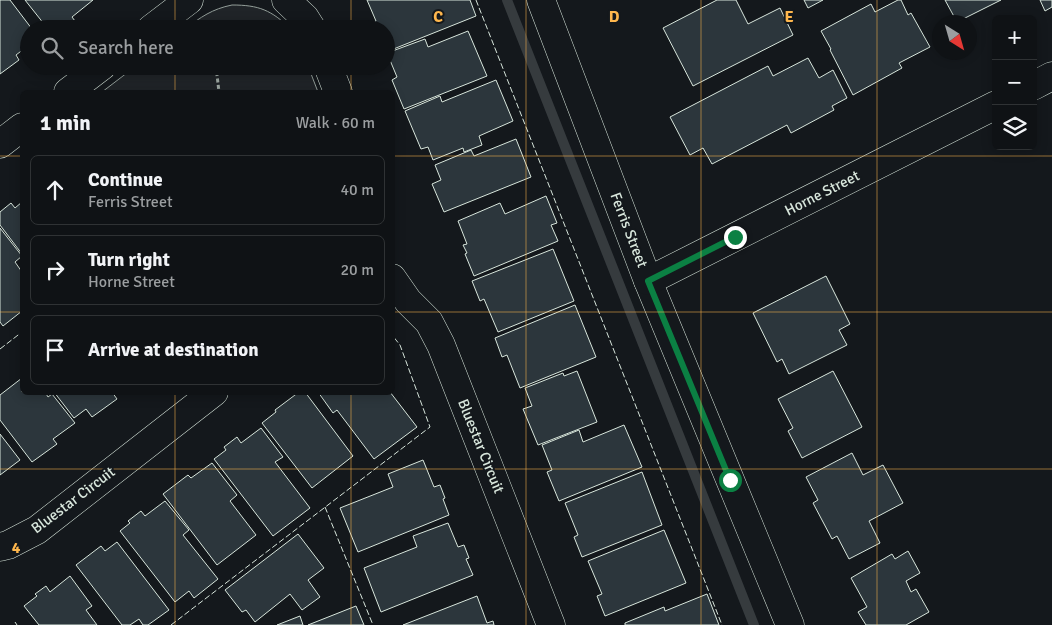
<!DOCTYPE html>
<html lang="en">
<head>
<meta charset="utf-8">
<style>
	body { margin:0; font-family:Signika,sans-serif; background:#181b1e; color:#f1f3f6 }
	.controls { position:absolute; right:15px; top:15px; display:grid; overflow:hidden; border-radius:8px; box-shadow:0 2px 12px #0003 }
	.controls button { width:45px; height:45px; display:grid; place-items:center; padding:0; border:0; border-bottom:1px solid #2f3234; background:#0f1215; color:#f1f3f6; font:25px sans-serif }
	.compass { position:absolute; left:932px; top:15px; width:45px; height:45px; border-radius:50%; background:#0f1215; box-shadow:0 2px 12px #0003; rotate:143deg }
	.stop { position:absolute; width:15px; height:15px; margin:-11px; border:4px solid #0b8043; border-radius:50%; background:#fff }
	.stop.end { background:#0b8043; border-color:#fff; box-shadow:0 1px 5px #0008 }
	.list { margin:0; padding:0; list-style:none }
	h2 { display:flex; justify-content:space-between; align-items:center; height:65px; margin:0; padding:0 20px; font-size:21px }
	h2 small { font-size:16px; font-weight:400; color:#9b9ea0 }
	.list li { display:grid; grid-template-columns:32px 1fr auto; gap:15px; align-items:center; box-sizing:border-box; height:70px; margin:0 10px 10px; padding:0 10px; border:1px solid #2f3234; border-radius:8px }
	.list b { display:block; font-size:19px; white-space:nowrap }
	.list p { margin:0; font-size:16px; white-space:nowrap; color:#9b9ea0 }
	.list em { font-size:16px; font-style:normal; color:#9b9ea0 }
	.icon { flex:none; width:28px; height:28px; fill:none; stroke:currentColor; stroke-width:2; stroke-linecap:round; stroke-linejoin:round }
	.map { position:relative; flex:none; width:1052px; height:625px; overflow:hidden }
	.search { position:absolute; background:#0f1215; box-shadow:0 2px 12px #0003; left:20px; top:20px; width:375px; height:55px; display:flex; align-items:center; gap:12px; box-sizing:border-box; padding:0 18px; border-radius:28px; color:#9b9ea0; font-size:19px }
	.panel { position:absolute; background:#0f1215; box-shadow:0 2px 12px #0003; left:20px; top:90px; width:375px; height:305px; border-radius:8px }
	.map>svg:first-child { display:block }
	.green { fill:#202428; stroke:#939e99 }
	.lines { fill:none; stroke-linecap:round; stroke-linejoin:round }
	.stream { stroke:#363b3e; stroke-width:10 }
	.building { fill:#2c363c; stroke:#d8e6dc }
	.street-casing { stroke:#d8e6dc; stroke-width:29 }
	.path { stroke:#9da8a2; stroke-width:3; stroke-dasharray:4 2.5; stroke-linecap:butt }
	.street { stroke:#14181c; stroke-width:28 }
	.fence { stroke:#d8e6dc; stroke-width:1; stroke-dasharray:6 2.5; stroke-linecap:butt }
	.route { stroke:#0b8043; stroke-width:6 }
	.grid { fill:none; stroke:#ffb74d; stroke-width:1; stroke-opacity:0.55 }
	.labels { text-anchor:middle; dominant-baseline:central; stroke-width:4; stroke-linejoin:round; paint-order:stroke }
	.street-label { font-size:15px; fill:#d8e6dc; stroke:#14181c }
	.grid-label { font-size:16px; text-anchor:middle; font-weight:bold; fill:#ffb74d; stroke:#14181c; stroke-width:4; stroke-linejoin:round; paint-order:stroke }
</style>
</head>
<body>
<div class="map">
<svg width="1052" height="625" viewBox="0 0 1052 625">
	<rect width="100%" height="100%" fill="#14181c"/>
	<g class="green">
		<path d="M 232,5 C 259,5 271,10 291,29 L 185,29 C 201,17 212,9 232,5 Z"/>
		<path d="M 136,66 L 308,66 L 318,92 L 102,92 Z"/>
	</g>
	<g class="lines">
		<path class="stream" d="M 507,0 L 754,625"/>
	</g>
	<g class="building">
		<path d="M 0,0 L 10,0 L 32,29 L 29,29 L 29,45 L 16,55 L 19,60 L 0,74 Z"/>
		<path d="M 25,0 L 93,0 L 72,17 L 75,21 L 65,29 L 48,29 Z"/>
		<path d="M 367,0 L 470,0 L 476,16 L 386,52 L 386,29 L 371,29 L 369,24 L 376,21 Z"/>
		<path d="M 717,0 L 736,0 L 748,24 L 780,8 L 793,35 L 693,86 L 663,28 Z"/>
		<path d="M 804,0 L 823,0 L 808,8 Z"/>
		<path d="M 898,0 L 901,0 L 908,15 L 911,13 L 930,47 L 899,63 L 902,68 L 853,95 L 830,50 L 831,49 L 821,31 L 871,4 L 875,12 Z"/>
		<path d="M 945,0 L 1001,0 L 957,22 Z"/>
		<path d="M 1040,0 L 1052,0 L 1052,7 L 1045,11 Z"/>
		<path d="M 468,31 L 487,76 L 404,109 L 392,80 L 397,77 L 387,53 L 425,39 L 428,47 Z"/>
		<path d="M 808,58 L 819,78 L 833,70 L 847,98 L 832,106 L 834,110 L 791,133 L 787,125 L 712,164 L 703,148 L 690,155 L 670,117 L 768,66 L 773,76 Z"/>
		<path d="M 496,80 L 513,121 L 479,136 L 482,145 L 464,152 L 463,148 L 433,160 L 428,147 L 421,149 L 405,111 L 440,96 L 442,102 Z"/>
		<path d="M 516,139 L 531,177 L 444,212 L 432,184 L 441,180 L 435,165 L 471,150 L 474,156 Z"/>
		<path d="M 546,196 L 557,223 L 551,225 L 558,241 L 474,276 L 465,254 L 467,253 L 463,245 L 467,244 L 458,221 L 500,203 L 505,214 Z"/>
		<path d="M 22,202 L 22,254 L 0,225 L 0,212 L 11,203 L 15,208 Z"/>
		<path d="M 0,228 L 22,256 L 15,262 L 22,272 L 22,311 L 3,326 L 0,322 Z"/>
		<path d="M 553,249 L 574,301 L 498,332 L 484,299 L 480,301 L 472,281 Z"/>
		<path d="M 826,276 L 850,324 L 839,330 L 847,345 L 789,374 L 782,359 L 777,362 L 753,313 Z"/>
		<path d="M 575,305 L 596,357 L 520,388 L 507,355 L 502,357 L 495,338 Z"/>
		<path d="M 577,371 L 597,422 L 538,445 L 523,409 L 532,406 L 525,388 L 563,373 L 564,376 Z"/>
		<path d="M 833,371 L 862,427 L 802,458 L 788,431 L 793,428 L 778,399 Z"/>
		<path d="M 22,378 L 22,392 L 45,392 L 48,397 L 52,394 L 75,423 L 53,439 L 57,444 L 32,462 L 0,420 L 0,395 Z"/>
		<path d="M 54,392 L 112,392 L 117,399 L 92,417 L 86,409 L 74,418 Z"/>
		<path d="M 299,392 L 305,392 L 353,456 L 312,488 L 262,423 L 276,412 L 275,410 Z"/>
		<path d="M 318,392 L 390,392 L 417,427 L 374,459 L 337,410 L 333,413 Z"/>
		<path d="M 624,425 L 642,467 L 559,501 L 547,472 L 552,470 L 542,445 L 579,430 L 583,442 Z"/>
		<path d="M 261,428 L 283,457 L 275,462 L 310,508 L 273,536 L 214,459 L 226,450 L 224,447 L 237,437 L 241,443 Z"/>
		<path d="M 0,434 L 20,460 L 0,475 Z"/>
		<path d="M 852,453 L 863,475 L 883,465 L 903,503 L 869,521 L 880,543 L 849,559 L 837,536 L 832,539 L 813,503 L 818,500 L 806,477 Z"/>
		<path d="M 423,460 L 434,487 L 440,485 L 445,498 L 443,499 L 449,515 L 358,552 L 340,508 L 393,487 L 388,474 Z"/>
		<path d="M 212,463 L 237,495 L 230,501 L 256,535 L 217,565 L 163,494 L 188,475 L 191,478 Z"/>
		<path d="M 642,472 L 662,525 L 582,557 L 574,537 L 578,535 L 565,503 Z"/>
		<path d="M 165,501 L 189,530 L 183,535 L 218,579 L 194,598 L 189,591 L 175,602 L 120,531 L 130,523 L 128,521 L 141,511 L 145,516 Z"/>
		<path d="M 448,523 L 458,547 L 464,545 L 469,558 L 466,559 L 473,575 L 381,612 L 364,568 L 417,547 L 413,536 Z"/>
		<path d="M 664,530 L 686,583 L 605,616 L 597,596 L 602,594 L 588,561 Z"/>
		<path d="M 298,534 L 324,568 L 308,580 L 320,597 L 302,610 L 290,594 L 255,622 L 246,610 L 242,612 L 225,590 Z"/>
		<path d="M 117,542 L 169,610 L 148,625 L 143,625 L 139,619 L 130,625 L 122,625 L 76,565 L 101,546 L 105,551 Z"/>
		<path d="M 908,551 L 920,573 L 906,581 L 911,592 L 916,589 L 929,612 L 906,625 L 866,625 L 858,612 L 867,607 L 851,578 L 892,554 L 895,559 Z"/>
		<path d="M 70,576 L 92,606 L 86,610 L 97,625 L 39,625 L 24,606 L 37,596 L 35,594 L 46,586 L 50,592 Z"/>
		<path d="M 707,594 L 719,625 L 625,625 L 625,623 L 664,607 L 665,611 Z"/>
		<path d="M 477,596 L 487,623 L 493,621 L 494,625 L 403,625 Z"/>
		<path d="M 356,606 L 364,625 L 308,625 Z"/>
		<path d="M 300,616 L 303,625 L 277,625 Z"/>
	</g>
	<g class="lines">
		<g class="street-casing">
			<g id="street">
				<path d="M 286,0 L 305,18 L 312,29"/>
				<path d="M 541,0 L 648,281 L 790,625"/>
				<path d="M 151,29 L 189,0"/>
				<path d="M 328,66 L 338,92"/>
				<path d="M 1033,86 L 1052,76"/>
				<path d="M 68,92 L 102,66"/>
				<path d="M 0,144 L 22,127"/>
				<path d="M 392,278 L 408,301 L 429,322 L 441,345 L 551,625"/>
				<path d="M 648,281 L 996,105"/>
				<path d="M 0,547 L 8,545 L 37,530 L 214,392"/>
			</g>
		</g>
		<path class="path" d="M 214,66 L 217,75 L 219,92"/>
		<use href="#street" class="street"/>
		<g class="fence">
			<path d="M 476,0 L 722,625"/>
			<path d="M 0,349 L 22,332"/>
			<path d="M 325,507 L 373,625"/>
			<path d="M 15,622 L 17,625"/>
			<path d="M 171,625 L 430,427 L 400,345 L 392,335"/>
		</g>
	</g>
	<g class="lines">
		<path class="route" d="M 730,480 L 648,281 L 735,237"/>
	</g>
	<path class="grid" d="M 175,0 L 175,29M 351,0 L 351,29M 526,0 L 526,625M 701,0 L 701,625M 877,0 L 877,625M 175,66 L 175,92M 351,66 L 351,92M 0,156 L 22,156M 392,156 L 1052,156M 0,312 L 22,312M 392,312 L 1052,312M 175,392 L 175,625M 351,392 L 351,625M 0,469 L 1052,469"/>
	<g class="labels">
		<g class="street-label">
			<text transform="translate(822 193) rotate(-27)">Horne Street</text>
			<text transform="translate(629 230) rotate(69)">Ferris Street</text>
			<text transform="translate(481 446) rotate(68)">Bluestar Circuit</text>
			<text transform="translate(73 500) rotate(-37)">Bluestar Circuit</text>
		</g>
	</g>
	<g class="grid-label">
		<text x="438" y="22">C</text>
		<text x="614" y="22">D</text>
		<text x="789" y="22">E</text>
		<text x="16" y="553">4</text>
	</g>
</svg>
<div class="controls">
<button>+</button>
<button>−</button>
<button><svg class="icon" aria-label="layers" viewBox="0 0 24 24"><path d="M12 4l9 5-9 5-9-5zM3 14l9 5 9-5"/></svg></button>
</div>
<svg class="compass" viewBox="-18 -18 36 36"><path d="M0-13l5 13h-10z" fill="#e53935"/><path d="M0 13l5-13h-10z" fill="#9b9ea0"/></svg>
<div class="stop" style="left:730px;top:480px"></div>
<div class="stop end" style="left:735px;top:237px"></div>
<div class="search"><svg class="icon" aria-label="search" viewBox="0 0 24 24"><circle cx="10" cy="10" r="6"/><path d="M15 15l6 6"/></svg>Search here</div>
<section class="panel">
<h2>1 min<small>Walk · 60 m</small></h2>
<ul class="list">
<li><svg class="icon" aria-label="ahead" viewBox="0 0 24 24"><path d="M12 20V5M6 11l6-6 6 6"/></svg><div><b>Continue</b><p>Ferris Street</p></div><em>40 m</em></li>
<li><svg class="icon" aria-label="right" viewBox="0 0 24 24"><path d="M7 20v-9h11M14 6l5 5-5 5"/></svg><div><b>Turn right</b><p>Horne Street</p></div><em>20 m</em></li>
<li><svg class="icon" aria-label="arrive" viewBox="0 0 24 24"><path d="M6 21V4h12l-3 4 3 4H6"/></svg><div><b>Arrive at destination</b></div></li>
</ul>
</section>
</div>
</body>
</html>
